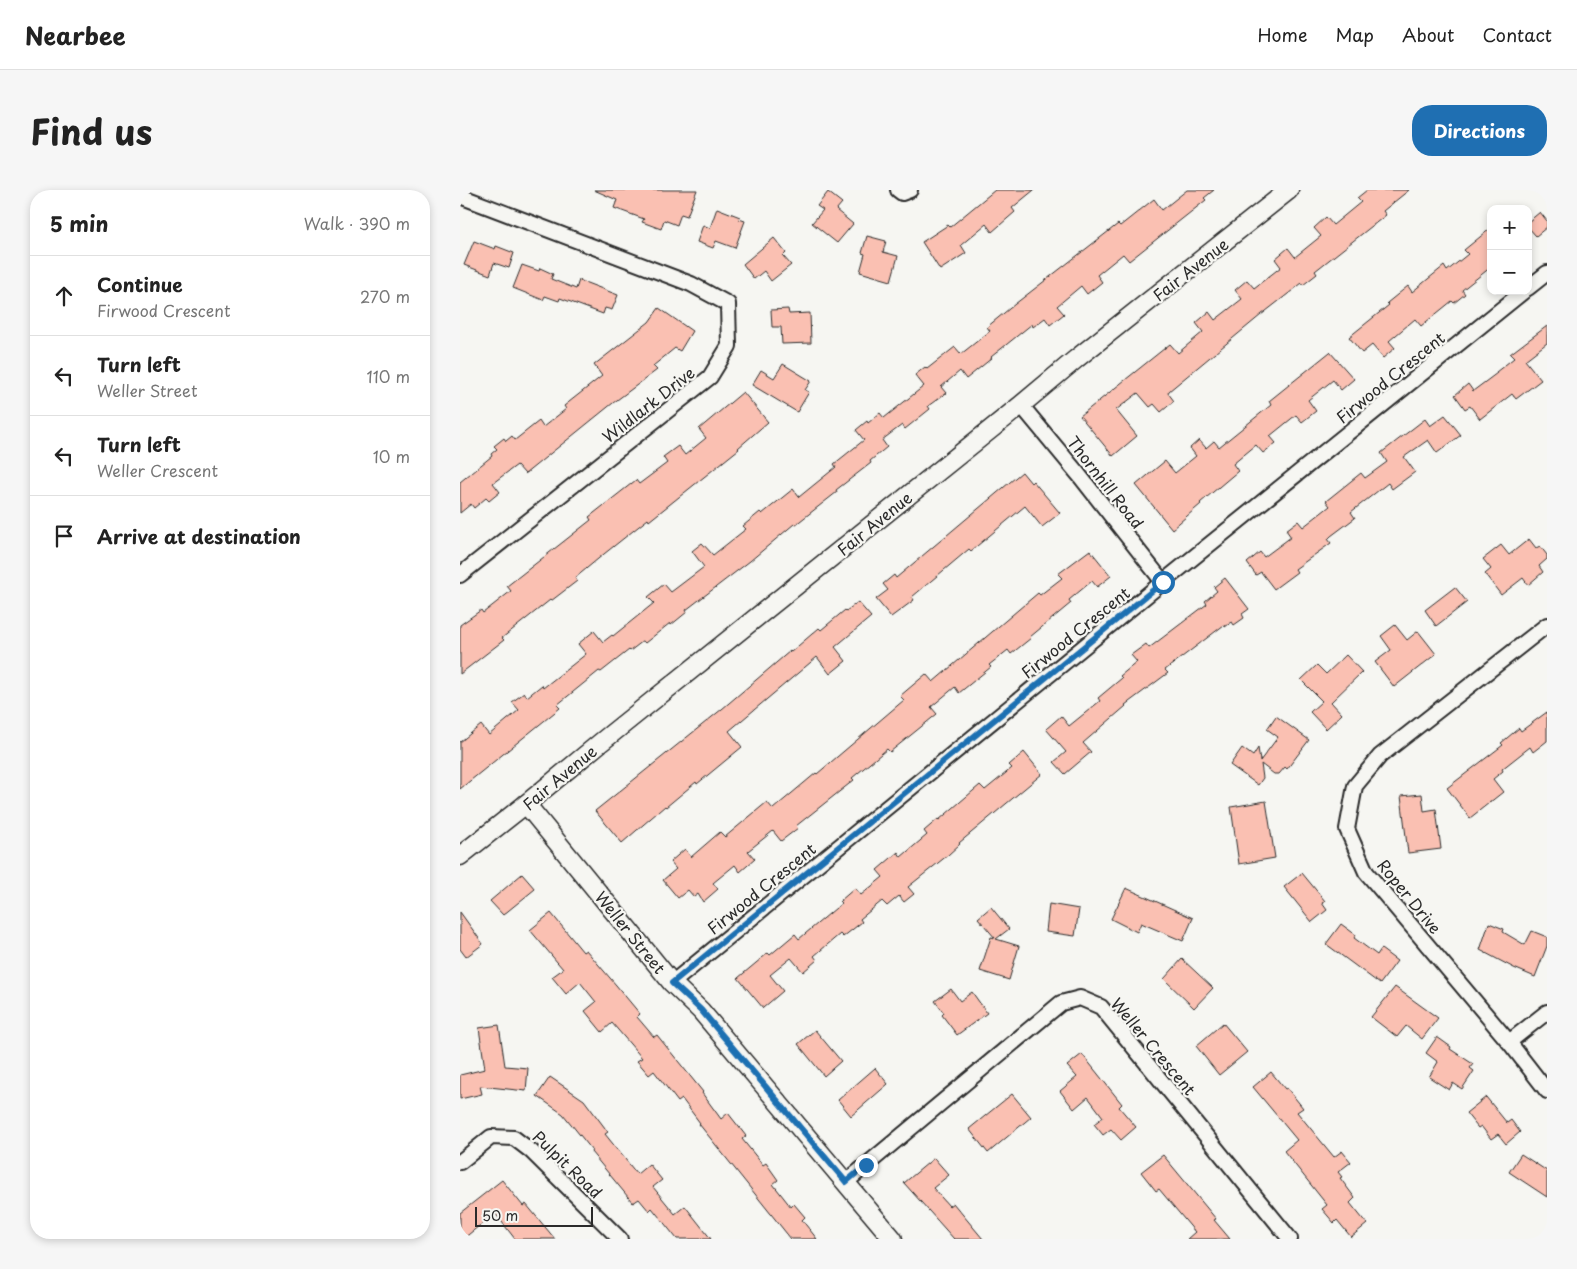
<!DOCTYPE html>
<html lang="en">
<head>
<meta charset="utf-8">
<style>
	body { margin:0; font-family:"Playpen Sans",sans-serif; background:#f6f6f6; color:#222 }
	.controls { position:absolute; right:15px; top:15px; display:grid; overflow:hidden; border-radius:10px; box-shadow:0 2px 8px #0003 }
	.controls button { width:45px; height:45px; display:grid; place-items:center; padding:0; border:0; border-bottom:1px solid #e0e0e0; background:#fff; color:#222; font:25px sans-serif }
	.scale { position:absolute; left:15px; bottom:12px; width:118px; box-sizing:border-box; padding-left:5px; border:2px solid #2b2b2b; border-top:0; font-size:14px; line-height:18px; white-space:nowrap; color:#2b2b2b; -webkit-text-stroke:4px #f6f6f2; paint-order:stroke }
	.stop { position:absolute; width:15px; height:15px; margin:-11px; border:4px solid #1f6fb2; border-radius:50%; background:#fff }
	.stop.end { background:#1f6fb2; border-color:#fff; box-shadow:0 1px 5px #0008 }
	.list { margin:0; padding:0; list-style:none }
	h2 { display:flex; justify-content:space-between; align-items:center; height:65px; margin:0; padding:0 20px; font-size:21px }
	h2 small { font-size:16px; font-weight:400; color:#767676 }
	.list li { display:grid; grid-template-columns:32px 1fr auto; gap:15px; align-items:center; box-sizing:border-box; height:80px; padding:0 20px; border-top:1px solid #e0e0e0 }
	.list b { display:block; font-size:19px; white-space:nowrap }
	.list p { margin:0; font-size:16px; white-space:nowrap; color:#767676 }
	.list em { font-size:16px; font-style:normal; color:#767676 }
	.icon { flex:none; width:28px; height:28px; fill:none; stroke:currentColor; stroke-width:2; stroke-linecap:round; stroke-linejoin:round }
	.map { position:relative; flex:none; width:1087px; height:1049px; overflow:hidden; border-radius:20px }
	header { display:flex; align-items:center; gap:30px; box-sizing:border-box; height:70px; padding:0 25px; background:#fff; border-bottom:1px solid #e0e0e0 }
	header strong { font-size:24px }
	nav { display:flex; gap:28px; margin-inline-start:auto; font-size:18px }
	.intro { display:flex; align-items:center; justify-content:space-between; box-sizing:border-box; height:120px; padding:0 30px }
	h1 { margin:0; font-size:35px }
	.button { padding:12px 22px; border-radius:20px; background:#1f6fb2; color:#fff; font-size:18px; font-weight:700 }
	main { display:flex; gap:30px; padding:0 30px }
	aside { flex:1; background:#fff; border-radius:20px; box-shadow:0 2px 8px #0003 }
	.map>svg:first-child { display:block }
	.building { fill:#fac0b2; stroke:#2b2b2b }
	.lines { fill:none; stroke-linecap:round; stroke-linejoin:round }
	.minor-casing { stroke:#2b2b2b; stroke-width:18 }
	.tertiary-casing { stroke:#2b2b2b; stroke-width:21 }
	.minor { stroke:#f6f6f2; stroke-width:14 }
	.tertiary { stroke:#f6f6f2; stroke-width:18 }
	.route { stroke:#1f6fb2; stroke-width:6 }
	.labels { text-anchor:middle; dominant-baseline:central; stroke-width:4.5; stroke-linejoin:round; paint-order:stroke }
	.street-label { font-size:16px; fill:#2b2b2b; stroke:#f6f6f2 }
</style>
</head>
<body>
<header>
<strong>Nearbee</strong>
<nav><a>Home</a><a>Map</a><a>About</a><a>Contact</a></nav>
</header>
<div class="intro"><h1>Find us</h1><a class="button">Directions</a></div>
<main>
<aside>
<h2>5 min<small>Walk · 390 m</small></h2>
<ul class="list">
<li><svg class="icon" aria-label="ahead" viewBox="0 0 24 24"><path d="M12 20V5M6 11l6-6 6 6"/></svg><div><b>Continue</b><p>Firwood Crescent</p></div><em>270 m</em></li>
<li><svg class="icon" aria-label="left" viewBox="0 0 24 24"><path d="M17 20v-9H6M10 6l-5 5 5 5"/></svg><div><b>Turn left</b><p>Weller Street</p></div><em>110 m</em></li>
<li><svg class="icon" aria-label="left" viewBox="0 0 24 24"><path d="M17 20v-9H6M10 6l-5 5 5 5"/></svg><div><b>Turn left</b><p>Weller Crescent</p></div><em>10 m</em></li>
<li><svg class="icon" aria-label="arrive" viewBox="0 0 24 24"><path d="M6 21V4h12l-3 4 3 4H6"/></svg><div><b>Arrive at destination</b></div></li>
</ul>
</aside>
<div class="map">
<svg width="1087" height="1049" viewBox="0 0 1087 1049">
	<rect width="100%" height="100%" fill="#f6f6f2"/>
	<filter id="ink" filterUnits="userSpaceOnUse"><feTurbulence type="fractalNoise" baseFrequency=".02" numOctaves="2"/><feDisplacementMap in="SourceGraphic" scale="10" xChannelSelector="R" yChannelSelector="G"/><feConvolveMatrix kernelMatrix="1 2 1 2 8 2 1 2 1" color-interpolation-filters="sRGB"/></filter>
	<g filter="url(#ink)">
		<g class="building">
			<path d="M 134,0 L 237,0 L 227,26 L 221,24 L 217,35 L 204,30 L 201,39 L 182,32 L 184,29 L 154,18 L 157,10 Z"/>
			<path d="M 535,0 L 574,0 L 552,18 L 555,22 L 532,42 L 526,34 L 501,55 L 506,63 L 480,80 L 462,52 L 488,35 L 490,37 Z"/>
			<path d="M 727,0 L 754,0 L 744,8 L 746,10 L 669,71 L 663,64 L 637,85 L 642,92 L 627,104 L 621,96 L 597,116 L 604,124 L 590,135 L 585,128 L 573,137 L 572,134 L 531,167 L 532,168 L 506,189 L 500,181 L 481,197 L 486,203 L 468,216 L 470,219 L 445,239 L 442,235 L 422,250 L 427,257 L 410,271 L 411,273 L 376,300 L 377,302 L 335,335 L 334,334 L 290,371 L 226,420 L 227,422 L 211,435 L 210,433 L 185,453 L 183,451 L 170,461 L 169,460 L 141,482 L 139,481 L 97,515 L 100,518 L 0,599 L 0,552 L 21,535 L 29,545 L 59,520 L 52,512 L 64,503 L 67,507 L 82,495 L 83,498 L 126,464 L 118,454 L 134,441 L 143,452 L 152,445 L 153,446 L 194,413 L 188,407 L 204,394 L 211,402 L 244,377 L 232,361 L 242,353 L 253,365 L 286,339 L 283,336 L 300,322 L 302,324 L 333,299 L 339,307 L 376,277 L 374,274 L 404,250 L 396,240 L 407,231 L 408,233 L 420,223 L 424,228 L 464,196 L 455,185 L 465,177 L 467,179 L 495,157 L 501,164 L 530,141 L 527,137 L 555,114 L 658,34 L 660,36 L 694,9 L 702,20 Z"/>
			<path d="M 907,0 L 949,0 L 923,21 L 926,25 L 855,81 L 857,84 L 843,95 L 842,93 L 801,125 L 709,201 L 708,203 L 714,211 L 701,222 L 694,214 L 690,217 L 678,203 L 656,220 L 677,246 L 653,266 L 620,226 L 710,154 L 718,163 L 743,142 L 736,133 L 749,122 L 755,130 L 782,109 L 775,100 L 787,90 L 794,98 L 821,77 L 815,69 L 828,58 L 835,67 L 861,46 L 854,38 L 866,27 L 873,35 L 901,12 L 897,8 Z"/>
			<path d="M 368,2 L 382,13 L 376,20 L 393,34 L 377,53 L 352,33 L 363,20 L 357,16 Z"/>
			<path d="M 257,18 L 280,27 L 279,29 L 285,31 L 275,58 L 256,51 L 253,58 L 237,52 L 243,35 L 250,38 Z"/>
			<path d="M 1080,22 L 1087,31 L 1087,37 L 1076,46 L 1068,37 L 1068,32 Z"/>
			<path d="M 1031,38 L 1031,77 L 1002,100 L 1005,104 L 994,113 L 992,111 L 961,136 L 955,129 L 929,151 L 935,158 L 923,168 L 912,155 L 902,163 L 889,147 L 929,115 L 927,113 L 948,96 L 952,102 L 984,76 L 987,81 L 1008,64 L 1004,60 Z"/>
			<path d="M 407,46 L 426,51 L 423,62 L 438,66 L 431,91 L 400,82 L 405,64 L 402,63 Z"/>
			<path d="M 314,48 L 326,63 L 323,66 L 331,75 L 311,91 L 304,81 L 294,89 L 283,74 Z"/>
			<path d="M 14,51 L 35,59 L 36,56 L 54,63 L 49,78 L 34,73 L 30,85 L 4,75 Z"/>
			<path d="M 62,75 L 79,81 L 80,78 L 93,84 L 91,89 L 116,99 L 119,90 L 158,105 L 152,120 L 145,118 L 143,124 L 100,108 L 99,111 L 85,106 L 83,110 L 53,98 Z"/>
			<path d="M 199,118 L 232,141 L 220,161 L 215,158 L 193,176 L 197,180 L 153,213 L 65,284 L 57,275 L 33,293 L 40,302 L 29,311 L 26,308 L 14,318 L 11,314 L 0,323 L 0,292 L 32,266 L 31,264 L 37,259 L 34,256 L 44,248 L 46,251 L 52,246 L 55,250 L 79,231 L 83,237 L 106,219 L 104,216 L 142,186 L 134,175 L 189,132 Z"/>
			<path d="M 328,119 L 329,124 L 350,123 L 351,153 L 322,154 L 321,137 L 312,137 L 311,120 Z"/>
			<path d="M 1087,136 L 1087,153 L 1065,170 L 1081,190 L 1056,209 L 1052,204 L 1020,229 L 1010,216 L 1005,219 L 995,205 L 1008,194 L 1013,201 L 1037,183 L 1036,182 L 1054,168 L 1050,164 Z"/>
			<path d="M 870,162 L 894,189 L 881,200 L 873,190 L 848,210 L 856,221 L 842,232 L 836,225 L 810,246 L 816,253 L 803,263 L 796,255 L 773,274 L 778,281 L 740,313 L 741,314 L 712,339 L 676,295 L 705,271 L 715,283 L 736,266 L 730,258 L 739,250 L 746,258 L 754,251 L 759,257 L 811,215 L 809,211 Z"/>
			<path d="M 323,174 L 351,191 L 345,200 L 349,202 L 337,222 L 292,195 L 301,180 L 314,188 Z"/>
			<path d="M 283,202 L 308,232 L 278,258 L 279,259 L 189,331 L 188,329 L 144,364 L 115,388 L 117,391 L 91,411 L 90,410 L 42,448 L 44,450 L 0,484 L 0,435 L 21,420 L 23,423 L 51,401 L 47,396 L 131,330 L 129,327 L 176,290 L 179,294 L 207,273 L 203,267 L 218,256 L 225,265 L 246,248 L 239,239 Z"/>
			<path d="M 985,225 L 1001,245 L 977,263 L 968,250 L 944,267 L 955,282 L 932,299 L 928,293 L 891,322 L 895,328 L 871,346 L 868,349 L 871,353 L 835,379 L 837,382 L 814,399 L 801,382 L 796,385 L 787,373 L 800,362 L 804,367 L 831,347 L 826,340 L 838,331 L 843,337 L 870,316 L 866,311 L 901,283 L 905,288 L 927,272 L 921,263 L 965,229 L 970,236 Z"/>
			<path d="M 562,282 L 571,293 L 573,291 L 600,323 L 582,337 L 565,316 L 511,361 L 509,359 L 452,407 L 454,410 L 431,427 L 416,409 L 428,400 L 423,394 L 434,385 L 436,388 Z"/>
			<path d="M 1069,349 L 1076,358 L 1080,356 L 1087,365 L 1087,369 L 1079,376 L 1083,382 L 1068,395 L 1063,388 L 1041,405 L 1025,384 L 1031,379 L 1023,369 L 1041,355 L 1049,365 Z"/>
			<path d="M 630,360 L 651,386 L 637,397 L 632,391 L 609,410 L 611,413 L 570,447 L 571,448 L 551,464 L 548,460 L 529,475 L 531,477 L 499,503 L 495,497 L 471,517 L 477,524 L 430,562 L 427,559 L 392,588 L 394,590 L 336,636 L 338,638 L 321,651 L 313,641 L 288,661 L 295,669 L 280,682 L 275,675 L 253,693 L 258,699 L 243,712 L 238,704 L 234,707 L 228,700 L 218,708 L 203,690 L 216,679 L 210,672 L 225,659 L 231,667 L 260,642 L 265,647 L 307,612 L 313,619 L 356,583 L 357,584 L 444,510 L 440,506 L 466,484 L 473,492 L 578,403 L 580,405 L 602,388 L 598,384 Z"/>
			<path d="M 765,388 L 789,419 L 782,424 L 784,428 L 774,435 L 772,432 L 765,437 L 764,435 L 705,480 L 708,483 L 665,515 L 666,516 L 623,553 L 631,562 L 605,584 L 594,572 L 606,562 L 586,539 L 601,526 L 609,536 L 640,511 L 638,508 L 662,488 L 660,486 L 677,472 L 671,465 L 686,454 L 689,458 L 747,414 L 745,411 L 757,401 L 754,397 Z"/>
			<path d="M 995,397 L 1007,412 L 976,436 L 965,420 Z"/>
			<path d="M 398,412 L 411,427 L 375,457 L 386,471 L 370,484 L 357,467 L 269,541 L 282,557 L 237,594 L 236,592 L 206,617 L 205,616 L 162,653 L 135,621 L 262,519 L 330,461 L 331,462 L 359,438 L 361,440 L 385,420 L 386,421 Z"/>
			<path d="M 935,435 L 947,450 L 958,441 L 976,464 L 934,497 L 915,472 L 931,460 L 921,446 Z"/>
			<path d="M 886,465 L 902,482 L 871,512 L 882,524 L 866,539 L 850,522 L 862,511 L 841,490 L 857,475 L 866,484 Z"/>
			<path d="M 1087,522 L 1087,551 L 1073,562 L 1070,557 L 1042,579 L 1043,581 L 1033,589 L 1043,602 L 1010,628 L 987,598 L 1043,555 L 1041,553 L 1059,538 L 1061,541 Z"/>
			<path d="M 816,526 L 849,550 L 827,579 L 825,577 L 819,584 L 814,584 L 801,574 L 803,588 L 798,595 L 770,575 L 782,558 L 793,566 L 798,558 L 800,571 L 818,547 L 807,539 Z"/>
			<path d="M 564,562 L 582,584 L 499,653 L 500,654 L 488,665 L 448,697 L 454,704 L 444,712 L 439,706 L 427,716 L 422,711 L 400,729 L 402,732 L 383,747 L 380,744 L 354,766 L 357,770 L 343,782 L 331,768 L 310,785 L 323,801 L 303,818 L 278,788 L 308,763 L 310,765 L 335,744 L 339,749 L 382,713 L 380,711 L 395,698 L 401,705 L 423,687 L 417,680 L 438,662 L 441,667 L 467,645 L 464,641 L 478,629 L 479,630 L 520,595 L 525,600 L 552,578 L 549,575 Z"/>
			<path d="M 962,604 L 964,621 L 976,619 L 981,659 L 948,663 L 941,606 Z"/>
			<path d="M 806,611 L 815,668 L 779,674 L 771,617 Z"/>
			<path d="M 842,683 L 865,711 L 862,713 L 867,720 L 852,732 L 824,697 Z"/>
			<path d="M 62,684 L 75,699 L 43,725 L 30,711 Z"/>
			<path d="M 666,698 L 733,728 L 723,751 L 681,733 L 677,742 L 651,729 Z"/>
			<path d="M 589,714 L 619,719 L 615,746 L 586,742 Z"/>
			<path d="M 531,717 L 549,739 L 536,749 L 559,756 L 549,790 L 520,781 L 531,747 L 535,748 L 518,728 Z"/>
			<path d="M 0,722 L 23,754 L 6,767 L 0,759 Z"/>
			<path d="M 91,723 L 123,762 L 126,760 L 156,795 L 180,824 L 177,827 L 194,847 L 197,845 L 243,902 L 242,903 L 261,929 L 268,923 L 286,946 L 282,949 L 303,975 L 306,973 L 318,990 L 313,994 L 331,1017 L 334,1014 L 345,1027 L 342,1030 L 357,1049 L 331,1049 L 239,934 L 240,933 L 222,909 L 218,912 L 194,881 L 189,885 L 177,871 L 182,868 L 152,833 L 142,842 L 125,821 L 136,812 L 120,792 L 106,804 L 92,787 L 103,779 L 70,740 Z"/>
			<path d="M 1029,733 L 1044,739 L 1043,742 L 1065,755 L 1072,741 L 1087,747 L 1087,756 L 1075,787 L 1054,778 L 1020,760 Z"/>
			<path d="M 881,734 L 896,745 L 894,748 L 917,765 L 921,759 L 937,771 L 920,794 L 866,754 Z"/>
			<path d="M 722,769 L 753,798 L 734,818 L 704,789 Z"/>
			<path d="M 935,797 L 978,828 L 962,849 L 946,836 L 937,847 L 911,827 Z"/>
			<path d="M 491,799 L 500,811 L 512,802 L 527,823 L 497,845 L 482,825 L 484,823 L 475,811 Z"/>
			<path d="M 763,833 L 787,862 L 759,885 L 736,856 Z"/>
			<path d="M 39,835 L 45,876 L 68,878 L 66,901 L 20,896 L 22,904 L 0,909 L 0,885 L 25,879 L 19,838 Z"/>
			<path d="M 355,840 L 381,871 L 364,886 L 338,854 Z"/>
			<path d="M 977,847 L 991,857 L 990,859 L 1013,874 L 1010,878 L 1014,881 L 1002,899 L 993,893 L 989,900 L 969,887 L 978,872 L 966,863 Z"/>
			<path d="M 622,864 L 662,914 L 659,917 L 676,937 L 661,950 L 651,939 L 643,945 L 634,934 L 643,927 L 628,907 L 614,919 L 600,901 L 617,887 L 607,876 Z"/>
			<path d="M 415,878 L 428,894 L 391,926 L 378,910 Z"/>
			<path d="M 811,882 L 825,899 L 827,898 L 843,918 L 837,922 L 874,967 L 882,961 L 891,972 L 878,982 L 882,987 L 880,988 L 895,1008 L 890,1013 L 907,1034 L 891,1047 L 877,1030 L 874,1033 L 862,1019 L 867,1015 L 824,961 L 837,950 L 793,897 Z"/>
			<path d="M 90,887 L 124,910 L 148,942 L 145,944 L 177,984 L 189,974 L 202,990 L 193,997 L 215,1024 L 225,1016 L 251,1049 L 217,1049 L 192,1018 L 189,1021 L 179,1009 L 173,1013 L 131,962 L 132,960 L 103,924 L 77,906 Z"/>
			<path d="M 552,904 L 571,927 L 528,963 L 509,939 Z"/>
			<path d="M 1026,907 L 1047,933 L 1051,930 L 1060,942 L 1046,954 L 1038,944 L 1031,949 L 1021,936 L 1018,938 L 1006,923 Z"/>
			<path d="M 1061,964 L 1087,981 L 1087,1007 L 1049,982 Z"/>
			<path d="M 703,965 L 756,1029 L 754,1030 L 770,1049 L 727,1049 L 735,1042 L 699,999 L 696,1001 L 681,982 Z"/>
			<path d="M 474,968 L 489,985 L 473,998 L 489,1016 L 493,1013 L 523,1049 L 494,1049 L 444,993 Z"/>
			<path d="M 42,990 L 63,1016 L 66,1014 L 95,1049 L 55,1049 L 35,1023 L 3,1049 L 0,1049 L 0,1023 Z"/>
		</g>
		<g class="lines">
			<g class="minor-casing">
				<g id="minor">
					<path d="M 438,0 L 442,3 L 450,0"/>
					<path d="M 0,6 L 231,94 L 268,114 L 269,156 L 250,187 L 0,385"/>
					<path d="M 1068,98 L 1087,83"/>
					<path d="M 561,215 L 619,285 L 703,392"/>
					<path d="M 1087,435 L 920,566 L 895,596 L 887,639 L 906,682 L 1049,852 L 1087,901"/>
					<path d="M 212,793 L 703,392 L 1064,101"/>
					<path d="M 1049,852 L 1087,822"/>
					<path d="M 0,972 L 31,947 L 54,948 L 71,961 L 160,1049"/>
					<path d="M 386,992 L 601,813 L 620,808 L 641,817 L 830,1049"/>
				</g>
			</g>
			<g class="tertiary-casing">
				<g id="tertiary">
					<path d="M 66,614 L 212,793 L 241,821 L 433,1049"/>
					<path d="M 0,666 L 66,614 L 140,553 L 561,215 L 616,169 L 829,0"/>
				</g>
			</g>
			<use href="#minor" class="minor"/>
			<use href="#tertiary" class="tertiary"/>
		</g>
	</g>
	<g class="lines" filter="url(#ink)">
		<path class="route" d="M 406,975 L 386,992 L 241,820 L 212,793 L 703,392"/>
	</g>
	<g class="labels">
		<g class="street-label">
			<text transform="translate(730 79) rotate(-38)">Fair Avenue</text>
			<text transform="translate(930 187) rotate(-39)">Firwood Crescent</text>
			<text transform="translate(188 214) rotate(-38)">Wildlark Drive</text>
			<text transform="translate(646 292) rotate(52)">Thornhill Road</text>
			<text transform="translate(414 333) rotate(-39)">Fair Avenue</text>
			<text transform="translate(615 442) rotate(-39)">Firwood Crescent</text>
			<text transform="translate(99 587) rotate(-40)">Fair Avenue</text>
			<text transform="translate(301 698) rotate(-39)">Firwood Crescent</text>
			<text transform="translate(950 706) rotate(51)">Roper Drive</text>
			<text transform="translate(171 742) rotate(51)">Weller Street</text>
			<text transform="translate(694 856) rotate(50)">Weller Crescent</text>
			<text transform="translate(108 974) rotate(44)">Pulpit Road</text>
		</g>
	</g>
</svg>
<div class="controls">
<button>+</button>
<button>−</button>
</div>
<div class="scale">50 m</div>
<div class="stop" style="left:703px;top:392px"></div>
<div class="stop end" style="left:406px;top:975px"></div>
</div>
</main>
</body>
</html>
